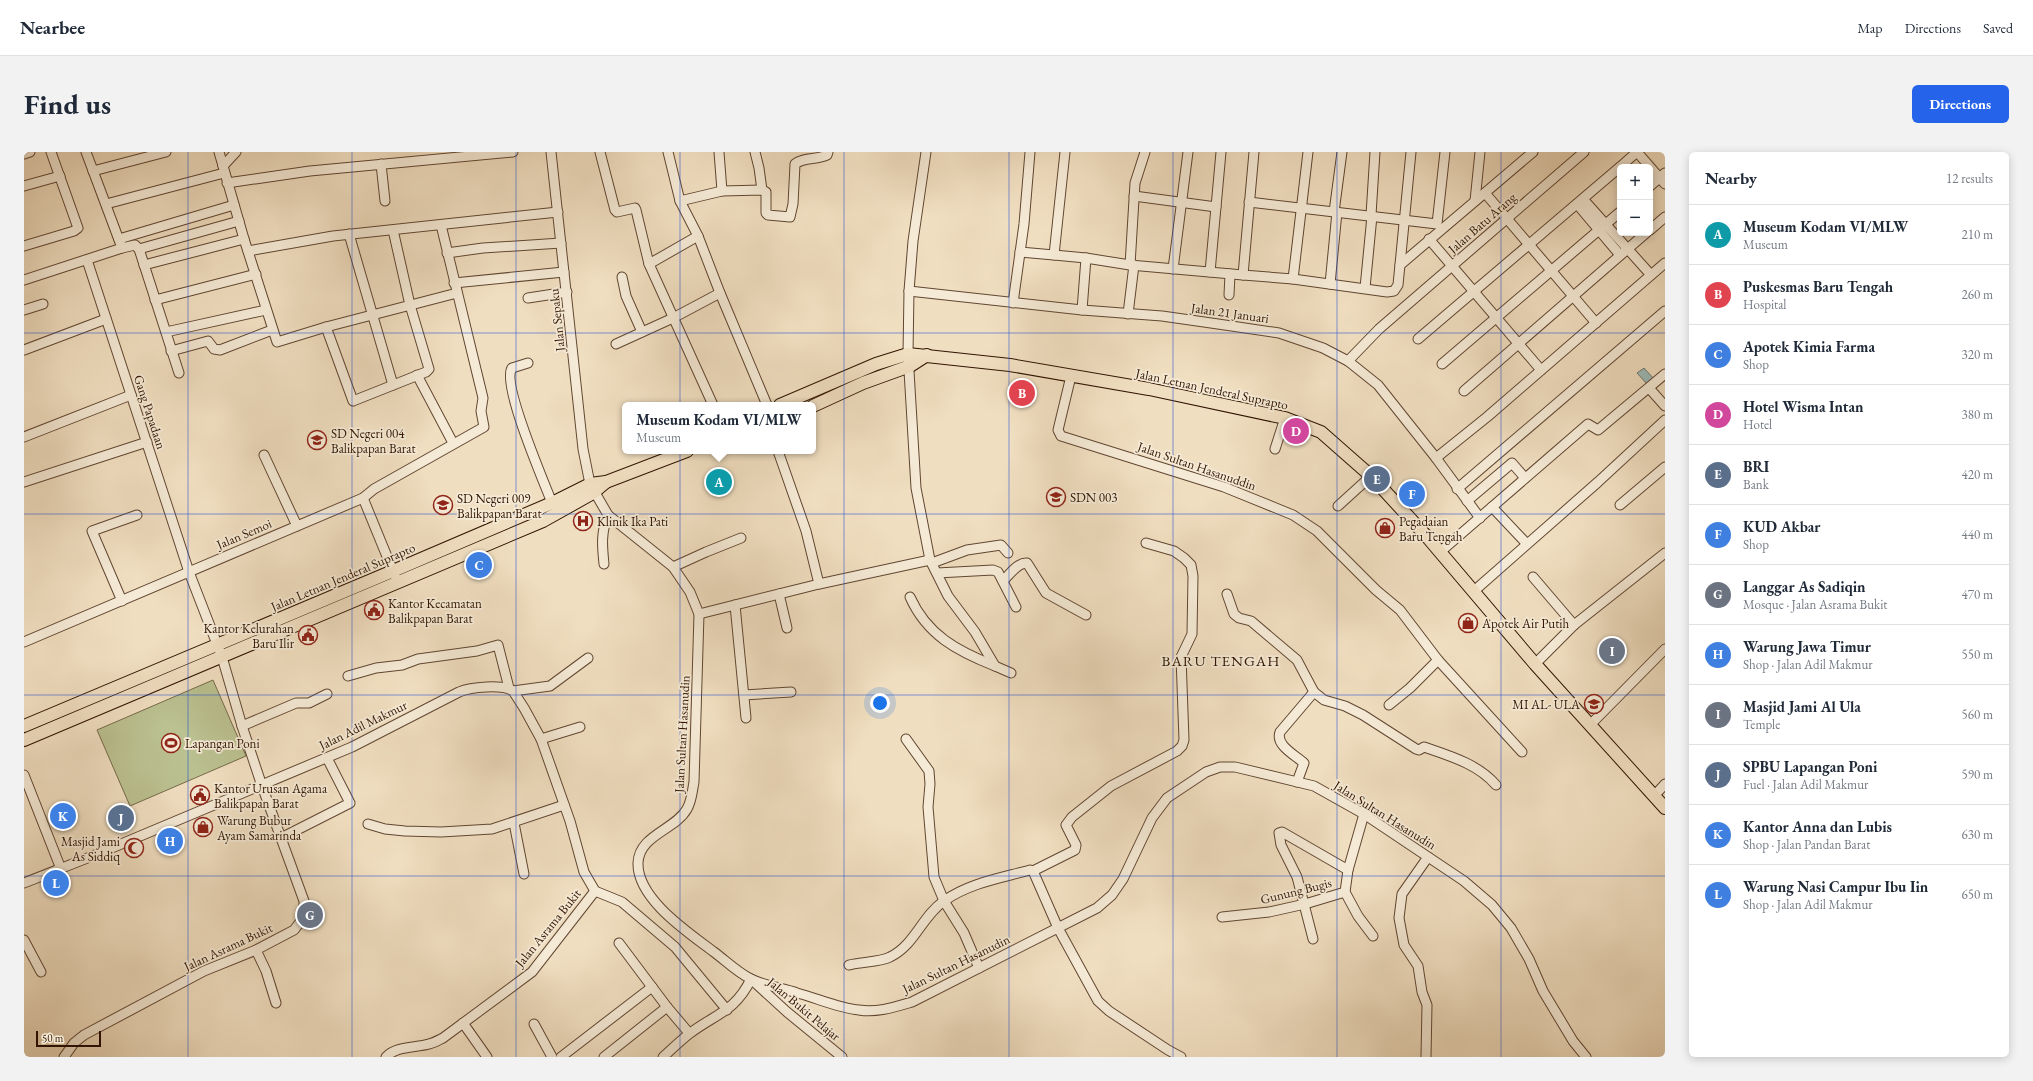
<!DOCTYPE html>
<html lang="en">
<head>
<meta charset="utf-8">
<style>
	body { margin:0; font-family:"EB Garamond",serif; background:#f2f2f3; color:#1f2937 }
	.controls { position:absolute; right:12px; top:12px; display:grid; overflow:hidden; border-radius:6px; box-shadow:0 2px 10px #0003 }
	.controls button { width:36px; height:36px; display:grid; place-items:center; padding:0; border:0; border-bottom:1px solid #e0e1e3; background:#fff; color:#1f2937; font:20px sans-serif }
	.scale { position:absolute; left:12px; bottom:10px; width:65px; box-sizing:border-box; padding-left:4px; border:2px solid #311401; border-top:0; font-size:11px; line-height:14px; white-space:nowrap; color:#311401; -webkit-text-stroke:3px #f5ead6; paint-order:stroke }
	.you { position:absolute; left:856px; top:551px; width:14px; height:14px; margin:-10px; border:3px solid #fff; border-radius:50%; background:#1a73e8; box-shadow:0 0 0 6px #1a73e833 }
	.badge { display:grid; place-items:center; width:26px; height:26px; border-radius:50%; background:#2563eb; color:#fff; font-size:13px; font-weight:700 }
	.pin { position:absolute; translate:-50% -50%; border:2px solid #fff; box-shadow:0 1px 4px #0006 }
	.popup { position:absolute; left:598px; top:250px; width:194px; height:52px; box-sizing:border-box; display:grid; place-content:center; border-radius:6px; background:#fff; filter:drop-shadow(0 1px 3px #0005); font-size:13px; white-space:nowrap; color:#747a83 }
	.popup b { font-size:15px; color:#1f2937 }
	.popup::after { content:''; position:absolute; left:50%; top:100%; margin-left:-8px; border:8px solid transparent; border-top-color:#fff }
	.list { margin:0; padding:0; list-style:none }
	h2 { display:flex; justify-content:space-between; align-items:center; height:52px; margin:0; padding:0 16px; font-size:17px }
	h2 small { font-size:13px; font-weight:400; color:#747a83 }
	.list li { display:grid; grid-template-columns:26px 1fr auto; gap:12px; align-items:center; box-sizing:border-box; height:60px; padding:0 16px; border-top:1px solid #e0e1e3 }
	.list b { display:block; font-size:15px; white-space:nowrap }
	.list p { margin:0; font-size:13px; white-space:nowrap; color:#747a83 }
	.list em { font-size:13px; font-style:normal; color:#747a83 }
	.map { position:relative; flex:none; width:1641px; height:905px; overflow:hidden; border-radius:6px }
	header { display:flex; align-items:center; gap:24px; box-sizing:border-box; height:56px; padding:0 20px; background:#fff; border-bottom:1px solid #e0e1e3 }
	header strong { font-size:19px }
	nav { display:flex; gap:22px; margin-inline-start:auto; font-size:14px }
	.intro { display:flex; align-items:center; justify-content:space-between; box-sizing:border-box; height:96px; padding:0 24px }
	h1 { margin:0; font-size:28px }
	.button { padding:10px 18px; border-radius:6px; background:#2563eb; color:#fff; font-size:14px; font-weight:700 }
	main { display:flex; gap:24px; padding:0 24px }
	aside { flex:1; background:#fff; border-radius:6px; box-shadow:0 2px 10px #0003 }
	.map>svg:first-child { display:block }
	.green { fill:#bbc191; stroke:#766a49 }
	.water { fill:#9bbbb9; stroke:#71786f }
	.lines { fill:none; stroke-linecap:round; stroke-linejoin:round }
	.minor-casing { stroke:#614631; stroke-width:11 }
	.major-casing { stroke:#311401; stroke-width:14 }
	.minor { stroke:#f5ead6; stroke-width:9 }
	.major { stroke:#f0dec0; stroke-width:12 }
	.grid { fill:none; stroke:#1d4ed8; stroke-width:1; stroke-opacity:0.55 }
	.labels { text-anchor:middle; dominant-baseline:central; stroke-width:3.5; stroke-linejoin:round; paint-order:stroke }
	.street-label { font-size:13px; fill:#311401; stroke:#f5ead6 }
	.poi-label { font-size:13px; fill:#311401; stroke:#f5ead6; text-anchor:start }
	.quarter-label { font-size:15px; letter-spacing:1px; fill:#311401; stroke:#f5ead6 }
</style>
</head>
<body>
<header>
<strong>Nearbee</strong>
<nav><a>Map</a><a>Directions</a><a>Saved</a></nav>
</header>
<div class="intro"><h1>Find us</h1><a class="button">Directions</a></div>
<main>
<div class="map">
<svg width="1641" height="905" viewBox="0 0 1641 905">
	<rect width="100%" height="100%" fill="#f0dec0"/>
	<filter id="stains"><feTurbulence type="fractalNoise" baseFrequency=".005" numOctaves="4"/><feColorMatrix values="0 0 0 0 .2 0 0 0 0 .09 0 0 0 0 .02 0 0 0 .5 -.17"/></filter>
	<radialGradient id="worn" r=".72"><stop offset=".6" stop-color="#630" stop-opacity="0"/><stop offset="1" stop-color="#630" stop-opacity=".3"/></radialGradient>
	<path class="green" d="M 189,528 L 222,604 L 106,654 L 73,578 Z"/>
	<path class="water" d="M 1620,216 L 1630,227 L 1623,232 L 1613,221 Z"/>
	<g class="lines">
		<g class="minor-casing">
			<g id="minor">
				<path d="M 195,0 L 220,87 L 253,190 L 302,175 L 433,141"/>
				<path d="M 527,0 L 559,297 L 566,332 L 584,363 L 649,415 L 666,440 L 675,462 L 670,630 C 668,640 668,648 663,657 C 651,678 615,683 614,711 C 613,747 665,781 690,800 C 702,809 714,821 727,827 C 741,834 759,836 773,841 C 793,846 814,856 835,858 C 853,861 871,855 888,850 L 1073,756 L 1088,743 L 1099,727 L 1128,666 L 1143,646 L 1182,620 L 1196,615 L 1211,615 L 1290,634 L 1340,662 L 1440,729 L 1468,753 L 1487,776 L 1505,807 L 1519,839 L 1549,889 L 1562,905"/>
				<path d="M 576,0 L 591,58 L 593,60 L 611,56 L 612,58 L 625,112 L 689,253"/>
				<path d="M 695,0 L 698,39"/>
				<path d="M 731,0 L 735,16 L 738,38"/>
				<path d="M 1230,0 L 1219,123 L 1269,127 L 1363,140 L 1370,139 L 1374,133 L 1387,0"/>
				<path d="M 1613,0 L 1641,32"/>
				<path d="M 0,2 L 6,0"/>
				<path d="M 357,12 L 361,49"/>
				<path d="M 199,14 L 212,0"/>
				<path d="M 1596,15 L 1613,0"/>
				<path d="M 69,19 L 142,0"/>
				<path d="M 203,31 L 286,19 L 489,0"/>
				<path d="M 0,34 L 36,24"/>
				<path d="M 1626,34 L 1641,21"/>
				<path d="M 1461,41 L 1572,171"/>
				<path d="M 1110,44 L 1192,55 L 1197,0"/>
				<path d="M 1559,47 L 1627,123"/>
				<path d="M 656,49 L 698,39 L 738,38 L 742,40 L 742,61 L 744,63 L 766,65 L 769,52 L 771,12 C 779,5 793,8 803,3 L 804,0"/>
				<path d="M 1451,49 L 1456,0"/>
				<path d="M 1225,50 L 1413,72 L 1421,0"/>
				<path d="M 82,52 L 200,21"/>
				<path d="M 1553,52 L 1596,103"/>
				<path d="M 1310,60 L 1318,0"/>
				<path d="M 1347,63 L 1351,0"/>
				<path d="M 1626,78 L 1641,65"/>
				<path d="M 325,82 L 369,233"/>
				<path d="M 95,87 L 210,53"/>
				<path d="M 1405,87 L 1517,218"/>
				<path d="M 0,94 L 50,79 L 54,76 L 27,0"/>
				<path d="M 98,96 L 111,93 L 115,97 L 155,221"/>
				<path d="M 115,97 L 215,69"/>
				<path d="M 224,99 L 309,84 L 534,60"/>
				<path d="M 996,100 L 1030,103 L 1041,0"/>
				<path d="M 423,101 L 459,96 L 537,91"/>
				<path d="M 1030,103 L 1062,106"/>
				<path d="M 625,112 L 674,84"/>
				<path d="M 120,113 L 220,87"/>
				<path d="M 1106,113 L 1219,123"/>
				<path d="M 1376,113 L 1509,0"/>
				<path d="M 1149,117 L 1164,0"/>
				<path d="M 1186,120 L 1192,55"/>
				<path d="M 598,125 L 602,144 L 618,180"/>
				<path d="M 1269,127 L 1284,0"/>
				<path d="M 0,128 L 98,96 L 62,0"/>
				<path d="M 430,131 L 540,120"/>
				<path d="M 1306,132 L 1313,60"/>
				<path d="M 1341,136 L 1348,64"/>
				<path d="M 885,139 L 1058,158 L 1138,164 L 1194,172 L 1255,181 L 1299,196 L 1324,209 L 1354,233 L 1412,306 L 1456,366"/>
				<path d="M 696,141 L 743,253"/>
				<path d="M 1205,143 L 1206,122"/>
				<path d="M 504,146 L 543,140"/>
				<path d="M 131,148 L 232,122"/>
				<path d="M 989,151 L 1000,72 L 1006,0"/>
				<path d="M 0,158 L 19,152"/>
				<path d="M 1058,158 L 1062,106 L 1106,113 L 1111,31 L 1121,0"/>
				<path d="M 1104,162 L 1110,113"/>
				<path d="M 302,175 L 329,249 L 402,220 L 405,217 L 386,153 L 369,78"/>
				<path d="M 142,180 L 242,158"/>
				<path d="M 1394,187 L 1596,15"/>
				<path d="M 592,192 L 649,166 L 696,141 L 674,84 L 656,49 L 644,0"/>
				<path d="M 0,198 L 82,167"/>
				<path d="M 147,199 L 184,189 L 190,197 L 196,198 L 248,178"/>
				<path d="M 1324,209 L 1355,177 L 1560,0"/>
				<path d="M 504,211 L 488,216 C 477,231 520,330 528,351"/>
				<path d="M 1418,212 L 1596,60"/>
				<path d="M 393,223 L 429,291"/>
				<path d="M 1047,224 L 1034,278 L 1037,284 L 1200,335 L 1269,363 L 1293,379 L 1352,438 L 1376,458 L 1414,508 L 1498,600"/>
				<path d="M 1625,236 L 1641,254"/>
				<path d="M 1440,239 L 1622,81"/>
				<path d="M 0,285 L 107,243"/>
				<path d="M 1251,297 L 1261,266"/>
				<path d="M 754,299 L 782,379 L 795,432"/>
				<path d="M 240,303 L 273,374"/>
				<path d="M 1412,306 L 1463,265 L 1641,111"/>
				<path d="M 0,330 L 123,290"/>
				<path d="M 1433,337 L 1641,159"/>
				<path d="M 339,346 L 371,424"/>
				<path d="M 1443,349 L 1488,311 L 1501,326"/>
				<path d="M 1596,353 L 1641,315"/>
				<path d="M 1314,354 L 1347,324"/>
				<path d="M 1468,355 L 1502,391"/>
				<path d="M 1416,400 L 1564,272 L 1574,278 L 1641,222"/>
				<path d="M 906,408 L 924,444 L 951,480 L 971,514 L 987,521"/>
				<path d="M 908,411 L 943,398 L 977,393 L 984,401"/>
				<path d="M 580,412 C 578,393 577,380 584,363"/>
				<path d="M 649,415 L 682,400 L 717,386"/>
				<path d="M 913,421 L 969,418 L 974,420 L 992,455"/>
				<path d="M 1509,425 L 1550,473"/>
				<path d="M 979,429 C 985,423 994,410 1003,411 L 1022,441 L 1062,463"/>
				<path d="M 1450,439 L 1574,330 L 1641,268"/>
				<path d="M 755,442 L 763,476"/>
				<path d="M 1203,442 L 1210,462 L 1215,466 L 1227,469 L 1273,508 L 1290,540 L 1300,548 L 1321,554 L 1339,563 L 1392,597 L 1395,598 L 1400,595 C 1426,604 1454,612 1472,633"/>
				<path d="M 886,445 C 903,483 933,499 971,514"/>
				<path d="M 98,449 L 68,379 L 113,363"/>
				<path d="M 711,453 L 722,566"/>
				<path d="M 675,462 L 795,432 L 906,408 L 892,336 L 884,202 L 885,139 L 889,89 L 902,0"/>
				<path d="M 0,490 L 339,346 L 350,337 L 460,275 L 457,259 L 459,246 L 417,73"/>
				<path d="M 1511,512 L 1550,473 L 1641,401"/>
				<path d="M 324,524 L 352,516 L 378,513 L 394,507 L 453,499 L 474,493 L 485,536"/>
				<path d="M 489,539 L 526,534 L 564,506"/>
				<path d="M 720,543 L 767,540"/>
				<path d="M 1365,553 L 1386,536 L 1414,508"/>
				<path d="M 1566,573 L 1641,497"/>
				<path d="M 218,574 L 272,551 L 285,551 L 303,542"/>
				<path d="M 517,587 L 556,575"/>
				<path d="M 882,587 L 905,619 L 906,632 L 904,655 L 910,725 L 920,749 L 940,781 L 955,816"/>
				<path d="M 0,623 L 37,717"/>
				<path d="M 1273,630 L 1280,611 C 1271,603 1251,593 1256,580 L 1290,540"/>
				<path d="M 1630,644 L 1641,632"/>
				<path d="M 490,671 L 500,722"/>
				<path d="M 344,672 L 361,677 L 381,679 L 417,680 L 468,677 L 540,653"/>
				<path d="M 257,686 L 326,651 L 303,606"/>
				<path d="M 1009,719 L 1051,698 L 1052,693 L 1042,673 L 1048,665 L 1087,634 L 1153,599 L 1158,594 L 1160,588 L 1157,505 L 1168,482 L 1169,424 L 1167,413 L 1160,406 L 1150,399 L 1122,391"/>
				<path d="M 0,731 L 71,703 L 328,595 L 435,540 C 447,535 478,532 489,539 L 500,556 L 517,587 L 546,669 L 560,720 L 571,739"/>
				<path d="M 571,739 L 598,750 L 651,795 L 703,858"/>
				<path d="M 1321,740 L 1334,764 L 1349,784"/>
				<path d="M 1198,765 L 1245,760 L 1281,752 L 1321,740 L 1324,718 L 1340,662"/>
				<path d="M 1289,787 L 1273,725 L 1257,693 L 1255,681 L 1258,680 L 1324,718"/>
				<path d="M 0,788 L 17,820"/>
				<path d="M 595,791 L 643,855 L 665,881"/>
				<path d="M 232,798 L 242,819 L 252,851"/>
				<path d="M 825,813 C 836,810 857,810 866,805 C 891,793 898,764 920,749 C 945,731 977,726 1006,718 L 1009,719 L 1034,776 L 1074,849 L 1085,859 L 1144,898 L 1157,905"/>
				<path d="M 728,828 L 763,860 L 818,905"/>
				<path d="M 439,871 L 463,905"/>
				<path d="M 510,872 L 528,905"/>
				<path d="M 40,905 L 50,891 L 60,883 L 180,819 L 232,798 L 270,778 L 280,765 L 280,749 L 238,634 L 218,574 L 198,505 L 165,420 L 63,108"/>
				<path d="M 362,905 C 372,894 391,896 405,892 C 410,891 415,888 419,886 L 508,820 L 571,739"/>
				<path d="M 537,905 L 628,835"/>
				<path d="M 580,905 L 643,855"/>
				<path d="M 639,905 C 648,897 656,889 665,882 C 691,862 711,860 727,827"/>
				<path d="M 1402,905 L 1403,853 L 1398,840 L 1394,814 L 1380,793 L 1375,766 L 1378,742 L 1404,705"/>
			</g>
		</g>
		<g class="major-casing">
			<g id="major">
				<path d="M 756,253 L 852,212 L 884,202 L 986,213 L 1125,237 L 1261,266 L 1297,280 L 1347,324 L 1405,387 L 1511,512 L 1641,656"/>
				<path d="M 789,254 L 839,231 L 886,214 L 903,203"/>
				<path d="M 0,574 L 369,419 L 528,351 L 566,332 L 582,330 L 663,299"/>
				<path d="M 0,588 L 519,369 L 569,341 L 582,330"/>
			</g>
		</g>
		<use href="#minor" class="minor"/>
		<use href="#major" class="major"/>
	</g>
	<path class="grid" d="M 164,0 L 164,905M 328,0 L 328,905M 492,0 L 492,905M 656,0 L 656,905M 820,0 L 820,905M 985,0 L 985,905M 1149,0 L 1149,905M 1313,0 L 1313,905M 1477,0 L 1477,905M 0,181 L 1641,181M 0,362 L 1641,362M 0,543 L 1641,543M 0,724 L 1641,724"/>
	<defs>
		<g id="school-ring" transform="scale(1)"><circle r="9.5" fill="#f5ead6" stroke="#8f2418" stroke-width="1.5"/><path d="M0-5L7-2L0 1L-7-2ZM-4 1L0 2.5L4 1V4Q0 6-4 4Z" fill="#8f2418"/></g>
		<g id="hospital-ring" transform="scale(1)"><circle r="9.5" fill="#f5ead6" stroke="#8f2418" stroke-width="1.5"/><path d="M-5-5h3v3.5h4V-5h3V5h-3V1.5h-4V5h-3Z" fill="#8f2418"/></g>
		<g id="shop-ring" transform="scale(1)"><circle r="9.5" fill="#f5ead6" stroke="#8f2418" stroke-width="1.5"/><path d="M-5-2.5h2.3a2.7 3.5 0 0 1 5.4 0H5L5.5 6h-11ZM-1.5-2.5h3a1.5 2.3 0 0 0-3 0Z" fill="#8f2418"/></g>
		<g id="civic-ring" transform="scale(1)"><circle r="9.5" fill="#f5ead6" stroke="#8f2418" stroke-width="1.5"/><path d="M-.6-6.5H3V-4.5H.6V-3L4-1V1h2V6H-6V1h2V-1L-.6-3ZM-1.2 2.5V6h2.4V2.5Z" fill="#8f2418"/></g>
		<g id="stadium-ring" transform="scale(1)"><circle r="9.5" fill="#f5ead6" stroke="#8f2418" stroke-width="1.5"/><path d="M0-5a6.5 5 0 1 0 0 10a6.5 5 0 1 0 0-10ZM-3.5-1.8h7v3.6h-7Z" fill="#8f2418"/></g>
		<g id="mosque-ring" transform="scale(1)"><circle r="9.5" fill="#f5ead6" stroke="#8f2418" stroke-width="1.5"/><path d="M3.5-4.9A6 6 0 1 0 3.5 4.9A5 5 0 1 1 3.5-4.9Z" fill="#8f2418"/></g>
	</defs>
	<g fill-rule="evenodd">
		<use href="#school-ring" x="293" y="288"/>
		<use href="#school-ring" x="1032" y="345"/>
		<use href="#school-ring" x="419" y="353"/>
		<use href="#hospital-ring" x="559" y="369"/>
		<use href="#shop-ring" x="1361" y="376"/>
		<use href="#civic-ring" x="350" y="458"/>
		<use href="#shop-ring" x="1444" y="471"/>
		<use href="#civic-ring" x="284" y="483"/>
		<use href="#school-ring" x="1570" y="552"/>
		<use href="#stadium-ring" x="147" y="591"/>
		<use href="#civic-ring" x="176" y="643"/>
		<use href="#shop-ring" x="179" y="675"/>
		<use href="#mosque-ring" x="110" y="696"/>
	</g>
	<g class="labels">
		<g class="street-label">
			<text transform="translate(1458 71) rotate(-41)">Jalan Batu Arang</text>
			<text transform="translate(1206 161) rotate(8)">Jalan 21 Januari</text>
			<text transform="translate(533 168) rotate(-96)">Jalan Sepaku</text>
			<text transform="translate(1188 237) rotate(12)">Jalan Letnan Jenderal Suprapto</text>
			<text transform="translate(126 260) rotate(72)">Gang Papadaan</text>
			<text transform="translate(1173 314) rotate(19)">Jalan Sultan Hasanuddin</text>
			<text transform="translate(220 382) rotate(-23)">Jalan Semoi</text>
			<text transform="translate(319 425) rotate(-23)">Jalan Letnan Jenderal Suprapto</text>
			<text transform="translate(339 573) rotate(-26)">Jalan Adil Makmur</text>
			<text transform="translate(658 582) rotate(-87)">Jalan Sultan Hasanudin</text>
			<text transform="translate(1361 663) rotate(32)">Jalan Sultan Hasanudin</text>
			<text transform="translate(1272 739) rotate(-14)">Gunung Bugis</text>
			<text transform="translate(524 776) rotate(-51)">Jalan Asrama Bukit</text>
			<text transform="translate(204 795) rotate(-25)">Jalan Asrama Bukit</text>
			<text transform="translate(932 812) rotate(-26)">Jalan Sultan Hasanudin</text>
			<text transform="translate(780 857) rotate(40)">Jalan Bukit Pelajar</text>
		</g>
		<g class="poi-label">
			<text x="307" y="281">SD Negeri 004<tspan x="307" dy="15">Balikpapan Barat</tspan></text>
			<text x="1046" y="345">SDN 003</text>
			<text x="433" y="346">SD Negeri 009<tspan x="433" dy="15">Balikpapan Barat</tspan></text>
			<text x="573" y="369">Klinik Ika Pati</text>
			<text x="1375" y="369">Pegadaian<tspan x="1375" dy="15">Baru Tengah</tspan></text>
			<text x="364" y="451">Kantor Kecamatan<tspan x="364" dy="15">Balikpapan Barat</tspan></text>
			<text x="1458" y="471">Apotek Air Putih</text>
			<text x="270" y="476" text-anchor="end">Kantor Kelurahan<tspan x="270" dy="15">Baru Ilir</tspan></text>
			<text x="1556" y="552" text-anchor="end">MI AL- ULA</text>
			<text x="161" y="591">Lapangan Poni</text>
			<text x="190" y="636">Kantor Urusan Agama<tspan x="190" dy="15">Balikpapan Barat</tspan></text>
			<text x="193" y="668">Warung Bubur<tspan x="193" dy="15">Ayam Samarinda</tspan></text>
			<text x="96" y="689" text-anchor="end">Masjid Jami<tspan x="96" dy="15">As Siddiq</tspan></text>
		</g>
		<g class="quarter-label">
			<text x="1197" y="508">BARU TENGAH</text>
		</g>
	</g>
	<rect width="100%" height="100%" filter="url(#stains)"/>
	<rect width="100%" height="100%" fill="url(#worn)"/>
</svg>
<div class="controls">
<button>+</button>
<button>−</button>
</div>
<div class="scale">50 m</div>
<div class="you"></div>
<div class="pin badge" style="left:695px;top:330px;background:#0f9aa8">A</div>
<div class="popup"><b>Museum Kodam VI/MLW</b>Museum</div>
<div class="pin badge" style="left:998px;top:241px;background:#e0444e">B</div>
<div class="pin badge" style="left:455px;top:413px;background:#3f7fe0">C</div>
<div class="pin badge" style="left:1272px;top:279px;background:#d1479c">D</div>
<div class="pin badge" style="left:1353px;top:327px;background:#5c6f8a">E</div>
<div class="pin badge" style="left:1388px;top:342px;background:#3f7fe0">F</div>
<div class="pin badge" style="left:286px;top:763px;background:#6b7280">G</div>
<div class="pin badge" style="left:146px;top:689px;background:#3f7fe0">H</div>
<div class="pin badge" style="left:1588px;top:499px;background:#6b7280">I</div>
<div class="pin badge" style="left:97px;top:666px;background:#5c6f8a">J</div>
<div class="pin badge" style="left:39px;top:664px;background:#3f7fe0">K</div>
<div class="pin badge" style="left:32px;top:731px;background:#3f7fe0">L</div>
</div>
<aside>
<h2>Nearby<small>12 results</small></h2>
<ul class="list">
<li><span class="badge" style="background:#0f9aa8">A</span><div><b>Museum Kodam VI/MLW</b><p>Museum</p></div><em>210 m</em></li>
<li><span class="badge" style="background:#e0444e">B</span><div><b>Puskesmas Baru Tengah</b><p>Hospital</p></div><em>260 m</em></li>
<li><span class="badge" style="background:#3f7fe0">C</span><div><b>Apotek Kimia Farma</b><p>Shop</p></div><em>320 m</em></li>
<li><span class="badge" style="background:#d1479c">D</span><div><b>Hotel Wisma Intan</b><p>Hotel</p></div><em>380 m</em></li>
<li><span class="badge" style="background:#5c6f8a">E</span><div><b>BRI</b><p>Bank</p></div><em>420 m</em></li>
<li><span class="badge" style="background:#3f7fe0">F</span><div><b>KUD Akbar</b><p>Shop</p></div><em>440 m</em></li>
<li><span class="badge" style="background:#6b7280">G</span><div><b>Langgar As Sadiqin</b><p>Mosque · Jalan Asrama Bukit</p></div><em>470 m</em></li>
<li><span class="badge" style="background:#3f7fe0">H</span><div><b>Warung Jawa Timur</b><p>Shop · Jalan Adil Makmur</p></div><em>550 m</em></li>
<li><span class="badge" style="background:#6b7280">I</span><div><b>Masjid Jami Al Ula</b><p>Temple</p></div><em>560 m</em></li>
<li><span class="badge" style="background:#5c6f8a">J</span><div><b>SPBU Lapangan Poni</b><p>Fuel · Jalan Adil Makmur</p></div><em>590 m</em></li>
<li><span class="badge" style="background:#3f7fe0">K</span><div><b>Kantor Anna dan Lubis</b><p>Shop · Jalan Pandan Barat</p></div><em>630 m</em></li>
<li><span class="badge" style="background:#3f7fe0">L</span><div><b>Warung Nasi Campur Ibu Iin</b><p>Shop · Jalan Adil Makmur</p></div><em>650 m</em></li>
</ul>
</aside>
</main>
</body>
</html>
